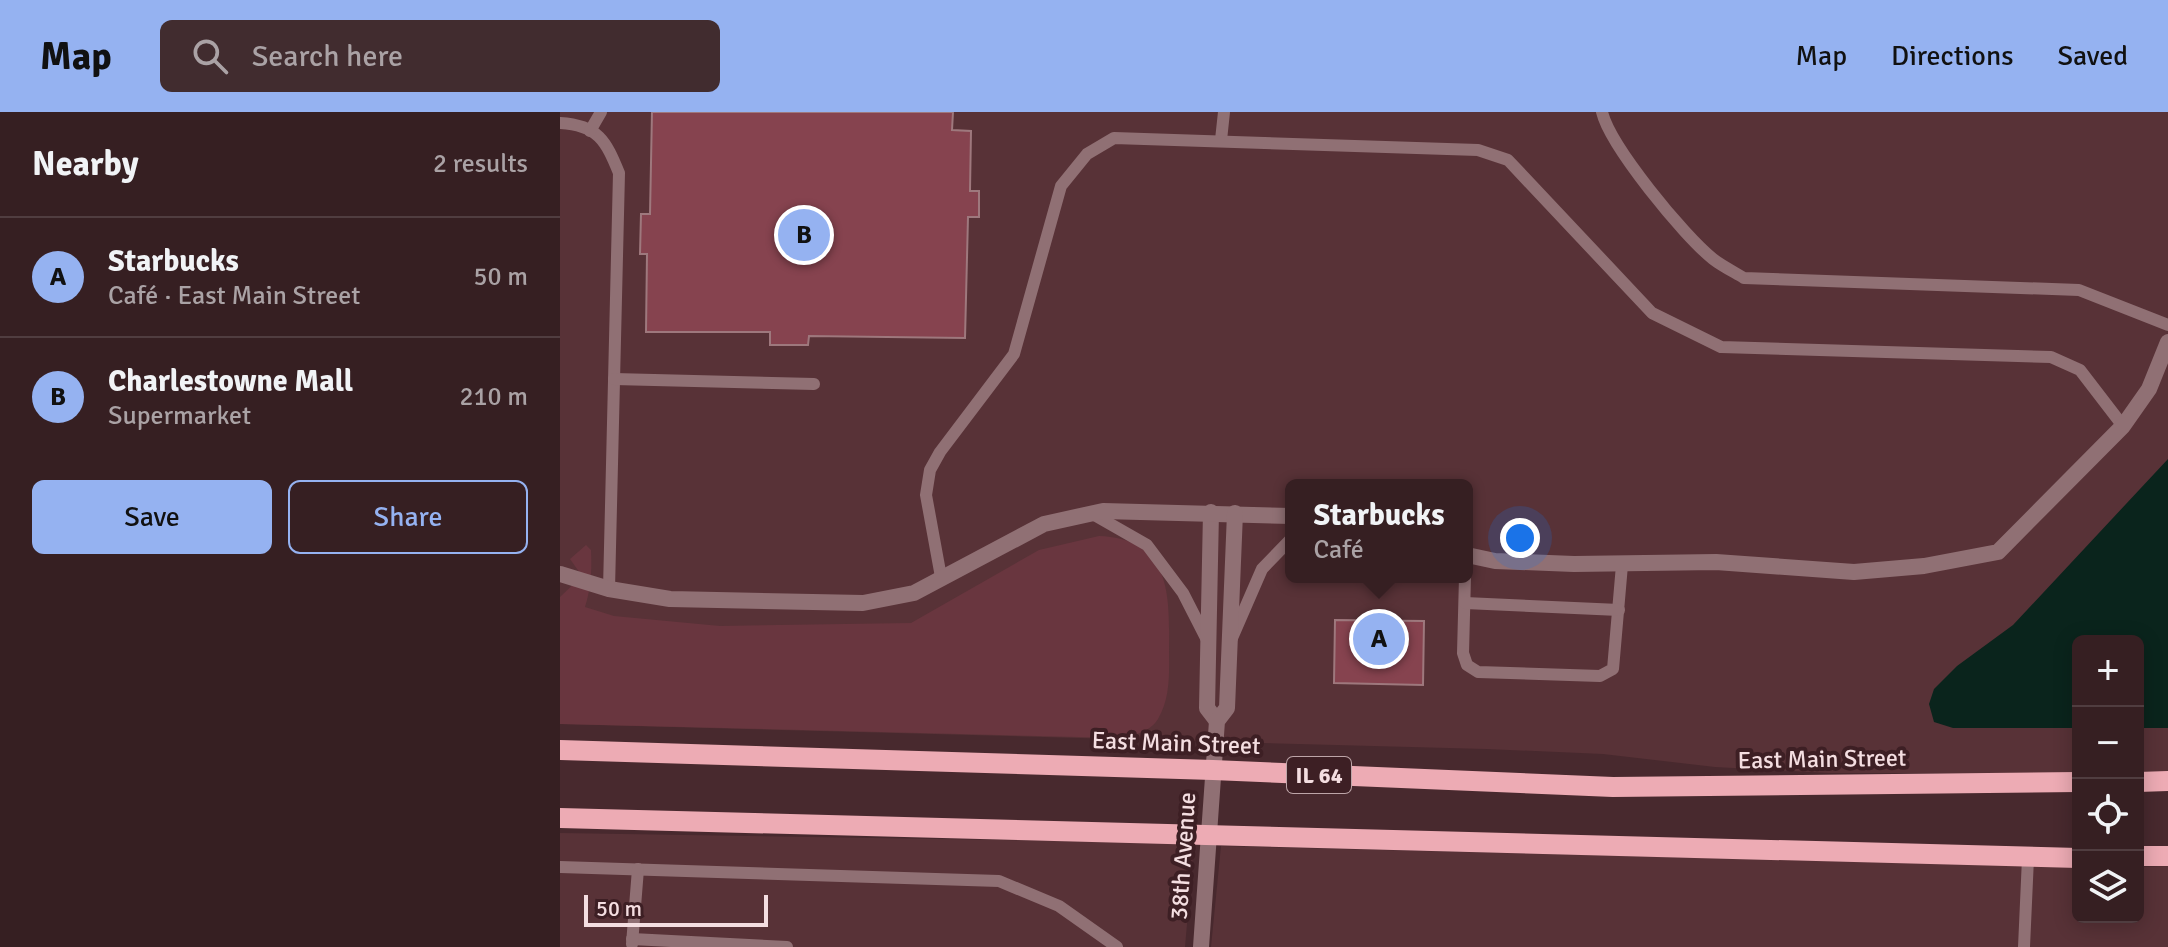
<!DOCTYPE html>
<html lang="en">
<head>
<meta charset="utf-8">
<style>
	body { margin:0; font-family:Signika,sans-serif; background:#412c2f; color:#f1f3f6 }
	.controls { position:absolute; right:24px; bottom:24px; display:grid; overflow:hidden; border-radius:12px; box-shadow:0 4px 20px #0003 }
	.controls button { width:72px; height:72px; display:grid; place-items:center; padding:0; border:0; border-bottom:2px solid #503d40; background:#361f22; color:#f1f3f6; font:40px sans-serif }
	.scale { position:absolute; left:24px; bottom:20px; width:184px; box-sizing:border-box; padding-left:8px; border:4px solid #f4dee1; border-top:0; font-size:22px; line-height:28px; white-space:nowrap; color:#f4dee1; -webkit-text-stroke:6px #3d1f24; paint-order:stroke }
	.you { position:absolute; left:960px; top:426px; width:28px; height:28px; margin:-20px; border:6px solid #fff; border-radius:50%; background:#1a73e8; box-shadow:0 0 0 12px #1a73e833 }
	.badge { display:grid; place-items:center; width:52px; height:52px; border-radius:50%; background:#95b2f1; color:#111; font-size:26px; font-weight:700 }
	.pin { position:absolute; translate:-50% -50%; border:4px solid #fff; box-shadow:0 2px 8px #0006 }
	.popup { position:absolute; left:725px; top:367px; width:188px; height:104px; box-sizing:border-box; display:grid; place-content:center; border-radius:12px; background:#361f22; filter:drop-shadow(0 2px 6px #0005); font-size:26px; white-space:nowrap; color:#aaa2a5 }
	.popup b { font-size:30px; color:#f1f3f6 }
	.popup::after { content:''; position:absolute; left:50%; top:100%; margin-left:-16px; border:16px solid transparent; border-top-color:#361f22 }
	.list { margin:0; padding:0; list-style:none }
	h2 { display:flex; justify-content:space-between; align-items:center; height:104px; margin:0; padding:0 32px; font-size:34px }
	h2 small { font-size:26px; font-weight:400; color:#aaa2a5 }
	.list li { display:grid; grid-template-columns:52px 1fr auto; gap:24px; align-items:center; box-sizing:border-box; height:120px; padding:0 32px; border-top:2px solid #503d40 }
	.list b { display:block; font-size:30px; white-space:nowrap }
	.list p { margin:0; font-size:26px; white-space:nowrap; color:#aaa2a5 }
	.list em { font-size:26px; font-style:normal; color:#aaa2a5 }
	.actions { display:flex; gap:16px; padding:24px 32px }
	.actions a { flex:1; padding:18px 0; border:2px solid #95b2f1; border-radius:12px; text-align:center; font-size:28px; color:#95b2f1 }
	.actions .main { background:#95b2f1; color:#111 }
	.icon { flex:none; width:44px; height:44px; fill:none; stroke:currentColor; stroke-width:2; stroke-linecap:round; stroke-linejoin:round }
	.map { position:relative; flex:none; width:1608px; height:835px; overflow:hidden }
	header { display:flex; align-items:center; gap:48px; box-sizing:border-box; height:112px; padding:0 40px; background:#95b2f1; color:#111 }
	header strong { font-size:38px }
	nav { display:flex; gap:44px; margin-inline-start:auto; font-size:28px }
	.search { width:560px; height:72px; background:#412c2f; display:flex; align-items:center; gap:20px; box-sizing:border-box; padding:0 28px; border-radius:12px; color:#aaa2a5; font-size:30px }
	main { display:flex }
	aside { flex:1; background:#361f22 }
	.map>svg:first-child { display:block }
	.built { fill:#583237; fill-rule:evenodd }
	.green { fill:#69363f }
	.water { fill:#0a241c }
	.building { fill:#86434f; stroke:#9e787d; stroke-width:2 }
	.lines { fill:none; stroke-linecap:round; stroke-linejoin:round }
	.lane { stroke:#907074; stroke-width:12 }
	.street { stroke:#907074; stroke-width:16 }
	.primary { stroke:#edabb4; stroke-width:20 }
	.labels { text-anchor:middle; dominant-baseline:central; stroke-width:8; stroke-linejoin:round; paint-order:stroke }
	.shield { fill:#3d1f24; stroke:#bda5a8; stroke-width:2 }
	.shield-label { font-size:22px; font-weight:bold; fill:#f4dee1 }
	.street-label { font-size:24px; fill:#f4dee1; stroke:#3d1f24 }
</style>
</head>
<body>
<header>
<strong>Map</strong>
<div class="search"><svg class="icon" aria-label="search" viewBox="0 0 24 24"><circle cx="10" cy="10" r="6"/><path d="M15 15l6 6"/></svg>Search here</div>
<nav><a>Map</a><a>Directions</a><a>Saved</a></nav>
</header>
<main>
<aside>
<h2>Nearby<small>2 results</small></h2>
<ul class="list">
<li><span class="badge">A</span><div><b>Starbucks</b><p>Café · East Main Street</p></div><em>50 m</em></li>
<li><span class="badge">B</span><div><b>Charlestowne Mall</b><p>Supermarket</p></div><em>210 m</em></li>
</ul>
<div class="actions"><a class="main">Save</a><a>Share</a></div>
</aside>
<div class="map">
<svg width="1608" height="835" viewBox="0 0 1608 835">
	<rect width="100%" height="100%" fill="#48292e"/>
	<g class="built">
		<path d="M 0,0 L 1608,0 L 1608,662 L 1578,661 L 1578,529 L 1518,529 L 1518,661 L 1268,661 L 1155,655 L 1043,642 L 926,637 L 0,612 ZM 731,373 L 907,373 L 907,465 L 731,465 Z"/>
		<path d="M 0,721 L 634,731 L 625,835 L 0,835 Z"/>
		<path d="M 661,734 L 1518,755 L 1518,805 L 1578,805 L 1578,755 L 1608,754 L 1608,835 L 651,835 Z"/>
	</g>
	<path class="green" d="M 539,424 C 609,427 610,479 609,535 C 609,560 611,585 598,607 C 590,620 575,623 561,626 L 0,612 L 0,485 L 22,464 L 10,447 L 26,433 L 31,438 C 32,458 31,476 25,495 L 54,504 L 160,514 L 351,511 L 479,438 Z"/>
	<path class="water" d="M 1608,347 L 1608,616 L 1578,616 L 1578,529 L 1518,529 L 1518,616 L 1393,616 L 1374,610 L 1369,592 L 1374,577 L 1397,554 L 1453,513 Z"/>
	<g class="building">
		<path d="M 92,0 L 393,0 L 392,18 L 411,19 L 410,79 L 419,79 L 419,105 L 408,105 L 405,226 L 249,224 L 248,233 L 210,233 L 210,220 L 86,220 L 87,142 L 80,142 L 81,102 L 90,102 Z"/>
		<path d="M 775,508 L 864,509 L 863,573 L 774,571 Z"/>
	</g>
	<g class="lines">
		<g class="lane">
			<path d="M 1042,0 C 1050,34 1124,124 1153,147 C 1162,154 1174,160 1184,166 L 1519,178 L 1608,213"/>
			<path d="M 0,11 C 38,13 46,29 59,61 L 49,477"/>
			<path d="M 30,19 L 41,0"/>
			<path d="M 661,28 L 664,0"/>
			<path d="M 54,267 L 254,272"/>
			<path d="M 531,401 L 587,433 L 623,481 L 647,528"/>
			<path d="M 381,465 L 366,383 L 370,358 L 380,340 L 454,242 L 501,74 L 527,42 L 554,26 L 918,38 L 948,48 L 1092,201 L 1161,235 L 1491,245 L 1520,258 L 1563,314"/>
			<path d="M 905,465 L 903,541 L 907,553 L 918,560 L 1040,564 L 1053,557 L 1062,453"/>
			<path d="M 905,491 L 1059,498"/>
			<path d="M 672,526 L 702,457 L 731,427"/>
			<path d="M 0,755 L 439,769 L 499,794 L 557,835"/>
			<path d="M 72,827 L 227,835"/>
			<path d="M 72,832 L 78,757"/>
			<path d="M 1464,835 L 1468,746"/>
		</g>
		<g class="street">
			<path d="M 651,400 L 647,596 L 657,609"/>
			<path d="M 907,443 L 935,449 L 1014,452 L 1156,450 L 1294,460 L 1364,454 L 1438,440 L 1563,314 L 1589,277 L 1608,230"/>
			<path d="M 0,462 L 49,477 L 110,487 L 303,491 L 354,481 L 484,412 L 543,399 L 731,404"/>
			<path d="M 641,835 L 657,609 L 667,596 L 675,401"/>
		</g>
		<g class="primary">
			<path d="M 0,638 L 653,658 L 1053,675 L 1518,670"/>
			<path d="M 1578,670 L 1608,669"/>
			<path d="M 0,706 L 1518,746"/>
			<path d="M 1578,744 L 1608,744"/>
		</g>
	</g>
	<g class="labels">
		<rect class="shield" x="727" y="645" width="64" height="36" rx="6"/>
		<g class="shield-label">
			<text x="759" y="663">IL 64</text>
		</g>
		<g class="street-label">
			<text transform="translate(616 631) rotate(2)">East Main Street</text>
			<text transform="translate(1262 647) rotate(-1)">East Main Street</text>
			<text transform="translate(623 744) rotate(-86)">38th Avenue</text>
		</g>
	</g>
</svg>
<div class="controls">
<button>+</button>
<button>−</button>
<button><svg class="icon" aria-label="locate" viewBox="0 0 24 24"><circle cx="12" cy="12" r="6"/><path d="M12 2v4M12 18v4M2 12h4M18 12h4"/></svg></button>
<button><svg class="icon" aria-label="layers" viewBox="0 0 24 24"><path d="M12 4l9 5-9 5-9-5zM3 14l9 5 9-5"/></svg></button>
</div>
<div class="scale">50 m</div>
<div class="you"></div>
<div class="pin badge" style="left:819px;top:527px">A</div>
<div class="popup"><b>Starbucks</b>Café</div>
<div class="pin badge" style="left:244px;top:123px">B</div>
</div>
</main>
</body>
</html>
